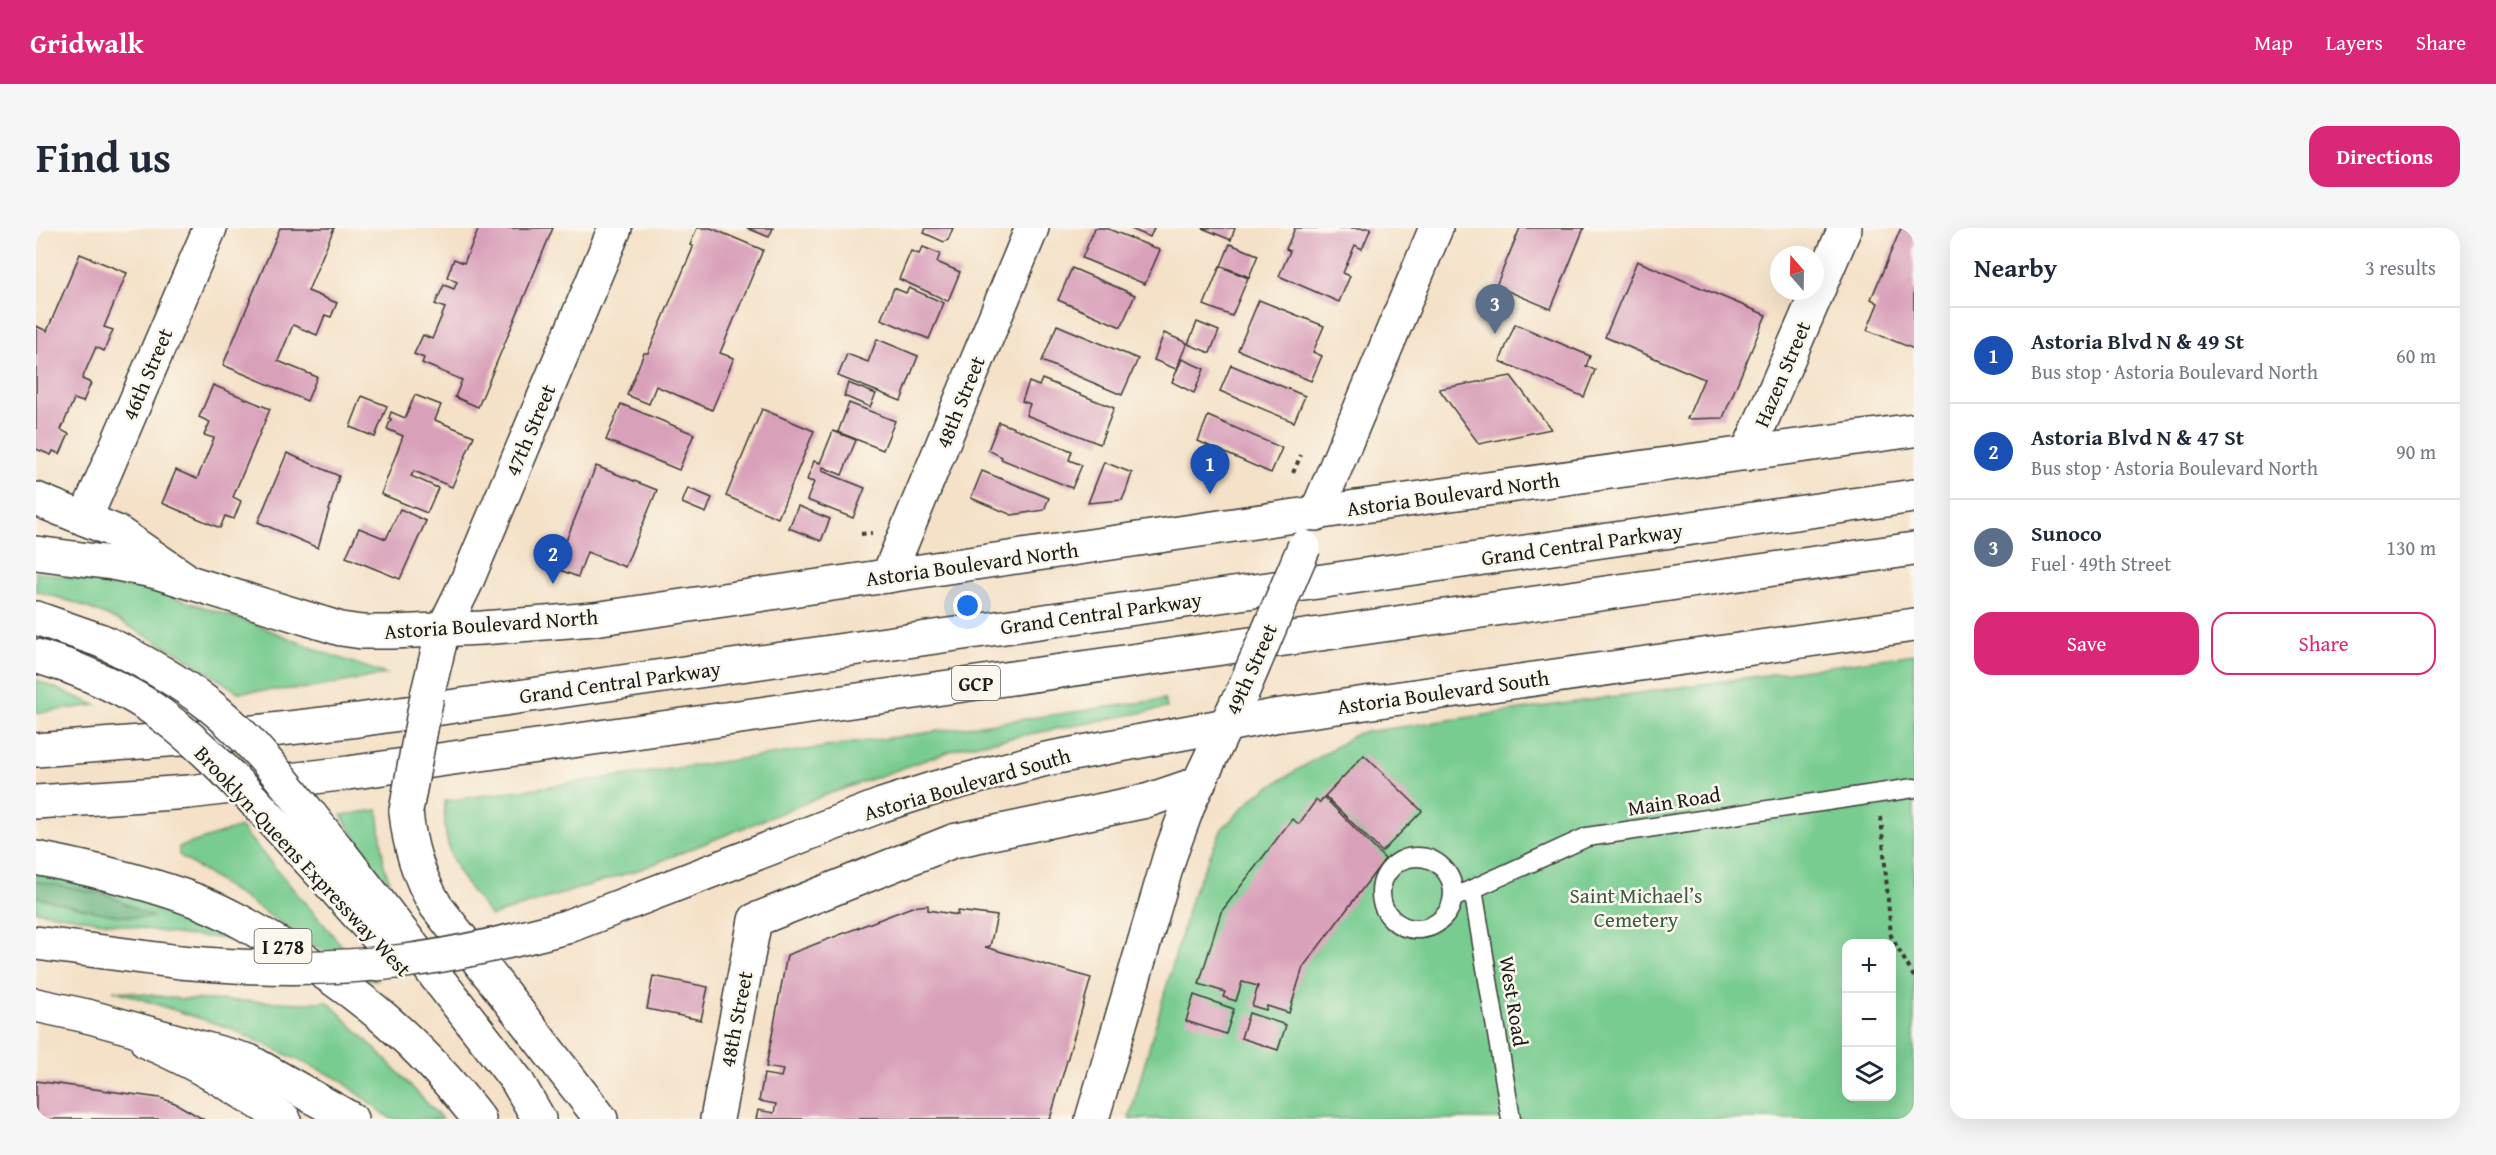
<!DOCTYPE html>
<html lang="en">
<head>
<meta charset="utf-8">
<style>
	body { margin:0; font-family:"Gentium Book Plus",serif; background:#f6f6f7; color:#1f2937 }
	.controls { position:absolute; right:18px; bottom:18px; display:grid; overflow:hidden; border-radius:12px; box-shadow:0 6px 24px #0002 }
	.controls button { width:54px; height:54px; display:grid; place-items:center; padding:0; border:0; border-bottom:2px solid #e0e1e3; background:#fff; color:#1f2937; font:30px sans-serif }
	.compass { position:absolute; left:1734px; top:18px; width:54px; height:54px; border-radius:50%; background:#fff; box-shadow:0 6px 24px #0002; rotate:340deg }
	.you { position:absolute; left:932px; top:378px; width:21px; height:21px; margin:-15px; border:4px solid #fff; border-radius:50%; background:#1a73e8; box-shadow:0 0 0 9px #1a73e833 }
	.badge { display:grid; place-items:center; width:39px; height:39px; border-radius:50%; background:#db2777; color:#fff; font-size:20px; font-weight:700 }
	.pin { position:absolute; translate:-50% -50px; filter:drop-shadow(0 2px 3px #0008) }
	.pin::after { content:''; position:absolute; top:32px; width:21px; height:18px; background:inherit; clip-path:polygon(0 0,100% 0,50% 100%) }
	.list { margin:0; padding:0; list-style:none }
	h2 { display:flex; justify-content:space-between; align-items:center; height:78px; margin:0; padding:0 24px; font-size:26px }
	h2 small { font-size:20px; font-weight:400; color:#747a83 }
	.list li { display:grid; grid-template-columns:39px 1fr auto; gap:18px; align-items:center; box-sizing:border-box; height:96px; padding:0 24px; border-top:2px solid #e0e1e3 }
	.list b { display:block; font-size:22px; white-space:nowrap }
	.list p { margin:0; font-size:20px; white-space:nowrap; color:#747a83 }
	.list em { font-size:20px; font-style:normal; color:#747a83 }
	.actions { display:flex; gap:12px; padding:18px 24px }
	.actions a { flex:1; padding:14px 0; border:2px solid #db2777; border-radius:18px; text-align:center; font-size:21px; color:#db2777 }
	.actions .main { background:#db2777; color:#fff }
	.icon { flex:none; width:33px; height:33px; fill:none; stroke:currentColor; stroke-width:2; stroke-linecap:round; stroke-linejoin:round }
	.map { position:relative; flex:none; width:1878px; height:891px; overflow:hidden; border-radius:18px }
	header { display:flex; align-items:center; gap:36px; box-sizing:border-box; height:84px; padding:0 30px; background:#db2777; color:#fff }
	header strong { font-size:28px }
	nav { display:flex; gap:33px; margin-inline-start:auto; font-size:21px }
	.intro { display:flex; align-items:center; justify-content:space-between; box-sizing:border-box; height:144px; padding:0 36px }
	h1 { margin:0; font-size:42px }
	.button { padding:15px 27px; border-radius:18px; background:#db2777; color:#fff; font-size:21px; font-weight:700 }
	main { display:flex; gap:36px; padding:0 36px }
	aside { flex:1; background:#fff; border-radius:18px; box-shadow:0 6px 24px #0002 }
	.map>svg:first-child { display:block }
	.green { fill:#78cc90; stroke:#4a7456; stroke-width:1.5; fill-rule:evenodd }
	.forest { fill:#62b07a; stroke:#3f664b; stroke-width:1.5 }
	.building { fill:#d9a0ba }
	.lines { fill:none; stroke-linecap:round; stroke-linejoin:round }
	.service-casing { stroke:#3c3a36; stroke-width:21 }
	.minor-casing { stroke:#3c3a36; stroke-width:36 }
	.tertiary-casing { stroke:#3c3a36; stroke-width:36 }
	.secondary-casing { stroke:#3c3a36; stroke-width:36 }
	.motorway-casing { stroke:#3c3a36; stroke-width:36 }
	.path { stroke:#3c3a36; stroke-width:4; stroke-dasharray:4.5 4.5; stroke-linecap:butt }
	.service { stroke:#fff; stroke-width:18 }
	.minor { stroke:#fff; stroke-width:33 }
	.tertiary { stroke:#fff; stroke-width:33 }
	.secondary { stroke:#fff; stroke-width:33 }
	.motorway { stroke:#fff; stroke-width:33 }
	.tertiary-bridge-casing { stroke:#3c3a36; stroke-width:36; stroke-linecap:butt }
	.secondary-bridge-casing { stroke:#3c3a36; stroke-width:36; stroke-linecap:butt }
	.motorway-bridge-casing { stroke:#3c3a36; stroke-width:36; stroke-linecap:butt }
	.tertiary-bridge { stroke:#fff; stroke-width:33 }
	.secondary-bridge { stroke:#fff; stroke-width:33 }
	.motorway-bridge { stroke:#fff; stroke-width:33 }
	.labels { text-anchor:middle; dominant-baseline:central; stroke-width:5; stroke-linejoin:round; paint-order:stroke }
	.shield { fill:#fbf7ec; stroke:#5f5e5a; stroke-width:1.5 }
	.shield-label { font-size:20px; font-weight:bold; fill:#1c1c1c }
	.street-label { font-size:21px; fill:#1c1c1c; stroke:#fbf7ec }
	.park-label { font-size:21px; fill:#3c5a45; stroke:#fbf7ec }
</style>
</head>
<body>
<header>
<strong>Gridwalk</strong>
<nav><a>Map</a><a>Layers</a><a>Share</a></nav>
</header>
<div class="intro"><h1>Find us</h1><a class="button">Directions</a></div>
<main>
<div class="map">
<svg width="1878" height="891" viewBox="0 0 1878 891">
	<rect width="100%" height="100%" fill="#fbf7ec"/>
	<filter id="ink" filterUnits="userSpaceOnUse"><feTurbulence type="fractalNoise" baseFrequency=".0167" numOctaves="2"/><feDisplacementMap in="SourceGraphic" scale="12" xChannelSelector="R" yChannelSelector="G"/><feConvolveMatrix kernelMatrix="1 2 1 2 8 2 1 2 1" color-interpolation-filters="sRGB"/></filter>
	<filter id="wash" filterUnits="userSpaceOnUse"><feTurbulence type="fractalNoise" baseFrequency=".008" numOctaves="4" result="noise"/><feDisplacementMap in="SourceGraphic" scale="24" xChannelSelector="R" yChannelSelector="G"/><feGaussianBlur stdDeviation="1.35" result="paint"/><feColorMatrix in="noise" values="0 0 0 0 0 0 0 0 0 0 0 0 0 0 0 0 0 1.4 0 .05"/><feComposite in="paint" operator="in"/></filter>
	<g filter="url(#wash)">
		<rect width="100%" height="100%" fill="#f4e1c7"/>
		<g class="green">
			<path d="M 0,344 L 118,363 L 216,395 L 289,425 L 350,446 L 276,460 L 202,464 L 144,426 L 81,392 L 40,375 L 0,363 Z"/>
			<path d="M 1878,426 L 1878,891 L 1093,891 L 1157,665 L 1186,601 L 1220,567 L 1322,505 ZM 1810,716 L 1856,716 L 1856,868 L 1810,868 Z"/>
			<path d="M 0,452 L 60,477 L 0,485 Z"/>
			<path d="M 1128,471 L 1131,480 L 926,519 L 784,569 L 605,641 L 455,688 C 423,648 405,626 409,573 Z"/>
			<path d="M 342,582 L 348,638 L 363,678 L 305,587 Z"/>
			<path d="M 204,599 L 313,726 L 341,752 L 328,750 L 143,627 L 143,619 Z"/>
			<path d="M 0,646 L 153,679 L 195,711 L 146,707 L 0,683 Z"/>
			<path d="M 77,762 L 145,771 L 271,775 L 291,773 L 354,836 L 406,891 L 355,891 L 303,851 L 193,800 Z"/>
		</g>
		<path class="forest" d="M 0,653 L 72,667 L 116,689 C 86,693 31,676 0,669 Z"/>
		<g id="blocks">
			<g class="building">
				<path d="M 244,0 L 298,0 L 272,63 L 301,75 L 295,89 L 289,87 L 281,107 L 257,97 L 242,133 L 281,149 L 271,173 L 187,137 Z"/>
				<path d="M 443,0 L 517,0 L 442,179 L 419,169 L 426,152 L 386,135 L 388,130 L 378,126 L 387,107 L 396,111 L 409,80 L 399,76 L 408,57 L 418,61 L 421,54 L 411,49 L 418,31 L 428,35 Z"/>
				<path d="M 661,0 L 675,0 L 727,22 L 684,125 L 698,130 L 676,182 L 620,158 L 613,176 L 591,167 L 608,125 L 612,125 L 656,22 L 657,18 L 654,17 Z"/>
				<path d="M 711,0 L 737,0 L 733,9 Z"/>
				<path d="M 890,0 L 917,0 L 912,12 L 908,14 L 888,5 Z"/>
				<path d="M 1059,0 L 1070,0 L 1124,22 L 1109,56 L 1046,30 Z"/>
				<path d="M 1093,0 L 1118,0 L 1114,9 Z"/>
				<path d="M 1166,0 L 1199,0 L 1195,12 Z"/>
				<path d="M 1259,0 L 1335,0 L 1326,21 L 1319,17 L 1307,45 L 1314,48 L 1303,74 L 1243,48 L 1254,23 L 1250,21 Z"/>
				<path d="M 1484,0 L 1548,0 L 1515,81 L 1460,58 Z"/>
				<path d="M 1865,0 L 1878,0 L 1878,121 L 1831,102 L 1842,75 L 1835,71 Z"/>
				<path d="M 1194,16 L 1222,27 L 1213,49 L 1185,38 Z"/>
				<path d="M 887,19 L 904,26 L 901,34 L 924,44 L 912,73 L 863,51 L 875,23 L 883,26 Z"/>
				<path d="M 44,26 L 91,45 L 68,99 L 77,102 L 68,123 L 60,119 L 46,151 L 55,155 L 47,174 L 38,171 L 25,202 L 33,206 L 24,226 L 17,223 L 15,227 L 0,221 L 0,98 L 11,103 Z"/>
				<path d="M 1601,33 L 1730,87 L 1687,190 L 1651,191 L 1668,151 L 1569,109 Z"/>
				<path d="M 1184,38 L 1212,50 L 1196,88 L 1168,77 Z"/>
				<path d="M 1036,40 L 1099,67 L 1085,99 L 1022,72 Z"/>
				<path d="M 858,60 L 870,65 L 873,60 L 908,75 L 893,111 L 845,91 Z"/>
				<path d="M 1223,72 L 1288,98 L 1277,124 L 1286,128 L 1275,153 L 1202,122 Z"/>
				<path d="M 1161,94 L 1183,103 L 1174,125 L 1152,116 Z"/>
				<path d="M 1479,96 L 1554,128 L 1550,138 L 1559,142 L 1548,169 L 1464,133 Z"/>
				<path d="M 1021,97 L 1102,131 L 1086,167 L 1006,133 Z"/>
				<path d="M 1128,105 L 1151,115 L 1140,141 L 1118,132 Z"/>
				<path d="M 841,111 L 882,128 L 865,173 L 802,148 L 811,126 L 832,134 Z"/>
				<path d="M 1146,131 L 1168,141 L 1158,165 L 1136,154 Z"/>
				<path d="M 1195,137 L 1269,168 L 1258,194 L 1184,163 Z"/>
				<path d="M 1475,148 L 1515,201 L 1443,216 L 1403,161 Z"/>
				<path d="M 1006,151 L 1078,180 L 1064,216 L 990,187 L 994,176 L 986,173 L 993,154 L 1003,158 Z"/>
				<path d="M 812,155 L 840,166 L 834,179 L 808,168 Z"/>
				<path d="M 177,157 L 234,181 L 197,269 L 205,273 L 198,291 L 189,288 L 184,300 L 126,275 L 140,242 L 161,251 L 178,210 L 168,207 L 174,194 L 163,189 Z"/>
				<path d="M 379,167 L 405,177 L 399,192 L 438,208 L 416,259 L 378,243 L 375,248 L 402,260 L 391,285 L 345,266 L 367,208 L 351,201 L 355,191 L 353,190 L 355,184 L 369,190 Z"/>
				<path d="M 326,168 L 351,178 L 339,209 L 314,199 Z"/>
				<path d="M 813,175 L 859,193 L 847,222 L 802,204 Z"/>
				<path d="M 585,176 L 658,206 L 643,242 L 570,212 Z"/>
				<path d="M 726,181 L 778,203 L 742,290 L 690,268 Z"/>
				<path d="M 1172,188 L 1246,220 L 1235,245 L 1162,213 Z"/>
				<path d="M 963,194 L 1036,223 L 1033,232 L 1046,237 L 1036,260 L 965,231 L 966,229 L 952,222 Z"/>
				<path d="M 797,203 L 820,212 L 806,247 L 787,239 L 786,243 L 829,260 L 817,290 L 771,272 L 778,254 L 771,252 L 778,233 L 784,235 Z"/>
				<path d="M 251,225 L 303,248 L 282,320 L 222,294 Z"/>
				<path d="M 1068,234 L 1096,245 L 1090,263 L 1086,272 L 1052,275 Z"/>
				<path d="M 560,238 L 621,262 L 589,339 L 551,324 L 542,349 L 511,337 L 521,312 L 529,315 Z"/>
				<path d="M 946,243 L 1013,270 L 1008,282 L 976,287 L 935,270 Z"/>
				<path d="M 652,260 L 676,270 L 670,285 L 646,275 Z"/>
				<path d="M 762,278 L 794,291 L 785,313 L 753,300 Z"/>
				<path d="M 364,281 L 390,293 L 364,351 L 310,329 L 323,300 L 350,311 Z"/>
				<path d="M 1328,527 L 1386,583 L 1346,624 L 1289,568 Z"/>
				<path d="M 1288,569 L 1349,631 L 1267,739 L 1253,785 L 1231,778 L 1230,782 L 1216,778 L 1222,758 L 1206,754 L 1200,773 L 1187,769 L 1189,764 L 1163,756 L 1185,684 L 1256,591 L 1263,596 L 1280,572 L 1284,575 Z"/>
				<path d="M 892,677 L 892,682 L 922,687 L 921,683 L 961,688 L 954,718 L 949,719 L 1055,750 L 1014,891 L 720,891 L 722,882 L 738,885 L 740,876 L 723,873 L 728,846 L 745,849 L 747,842 L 730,839 L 751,727 L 876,679 Z"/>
				<path d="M 617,748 L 672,759 L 665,792 L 611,781 Z"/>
				<path d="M 1158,767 L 1198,781 L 1190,806 L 1150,793 Z"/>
				<path d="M 1213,785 L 1250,797 L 1242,822 L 1205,810 Z"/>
				<path d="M 0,853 L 124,870 L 139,875 L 167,891 L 0,891 Z"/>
			</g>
		</g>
	</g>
	<g filter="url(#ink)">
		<use href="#blocks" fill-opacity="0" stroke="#3c3a36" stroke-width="1.5"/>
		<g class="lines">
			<g class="service-casing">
				<g id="service">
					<circle cx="1381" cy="665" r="36"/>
					<path d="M 1437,661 L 1475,891"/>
					<path d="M 1417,670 L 1551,609 L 1878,560"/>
				</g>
			</g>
			<g class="minor-casing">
				<g id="minor">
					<path d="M 1711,226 L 1809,0"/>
					<path d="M 0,271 L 81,304 L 148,350"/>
					<path d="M 1280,286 L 1400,0"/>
					<path d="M 49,291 L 174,0"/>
					<path d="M 852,348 L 996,0"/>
					<path d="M 407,402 L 430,355 L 579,0"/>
					<path d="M 681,891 L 719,692 L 917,613 L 1110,573 L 1163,555"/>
				</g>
			</g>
			<g class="tertiary-casing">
				<g id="tertiary">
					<path d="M 391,468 L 407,402"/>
					<path d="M 370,583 C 373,618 382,648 400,678 L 565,891"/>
					<path d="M 111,814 C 159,834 204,862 248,891"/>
					<path d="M 1056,891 L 1134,627 L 1154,573 L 1201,474"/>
				</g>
			</g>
			<g class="secondary-casing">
				<g id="secondary">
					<path d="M 0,325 L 76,335 L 117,343 L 305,401 L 326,404 L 356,404 L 446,400 L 558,391 L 1320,279 L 1878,202"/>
					<path d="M 530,699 L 846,577 L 899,560 L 1010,531 L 1238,488 L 1878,397"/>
					<path d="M 0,715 L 144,734"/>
					<path d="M 0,777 L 51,788"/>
				</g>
			</g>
			<g class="motorway-casing">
				<g id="motorway">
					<path d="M 0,390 L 66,413"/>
					<path d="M 0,428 L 34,439"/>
					<path d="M 0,522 L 183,508 L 322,492 L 1878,268"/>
					<path d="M 0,574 L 153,564 L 312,545 L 1878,321"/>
					<path d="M 303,623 L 481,853 L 503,891"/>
					<path d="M 0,630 C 56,641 113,654 166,675 C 193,686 218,701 243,716 C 324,764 385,816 443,891"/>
					<path d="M 281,641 L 364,734"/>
					<path d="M 51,788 L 213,833 L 315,891"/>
				</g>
			</g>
			<g class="path">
				<path d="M 1257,245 L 1265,227"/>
				<path d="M 825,306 L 836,305"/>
				<path d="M 1845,589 L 1855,708 L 1878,749"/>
			</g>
			<use href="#service" class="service"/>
			<use href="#minor" class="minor"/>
			<use href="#tertiary" class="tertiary"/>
			<use href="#secondary" class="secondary"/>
			<use href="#motorway" class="motorway"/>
			<g class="tertiary-bridge-casing">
				<g id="tertiary-bridge">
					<path d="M 1206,465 L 1268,319"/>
					<path d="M 370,583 L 391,468"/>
				</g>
			</g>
			<g class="secondary-bridge-casing">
				<path id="secondary-bridge" d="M 144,734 C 219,741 294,742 369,733 C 423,726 477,713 530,699"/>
			</g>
			<g class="motorway-bridge-casing">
				<g id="motorway-bridge">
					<path d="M 66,413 C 104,431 139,450 172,476 C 224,517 262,573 303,623"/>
					<path d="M 34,439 C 59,449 84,460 108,475 C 172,516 229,586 281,641"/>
				</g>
			</g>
			<use href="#tertiary-bridge" class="tertiary-bridge"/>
			<use href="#secondary-bridge" class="secondary-bridge"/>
			<use href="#motorway-bridge" class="motorway-bridge"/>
		</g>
	</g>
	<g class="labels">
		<g class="shield">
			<rect x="916" y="438" width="48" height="34" rx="4.5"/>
			<rect x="218.5" y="701" width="57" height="34" rx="4.5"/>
		</g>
		<g class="shield-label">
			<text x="940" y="455">GCP</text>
			<text x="247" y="718">I 278</text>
		</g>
		<g class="street-label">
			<text transform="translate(111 146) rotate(-67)">46th Street</text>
			<text transform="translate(1746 146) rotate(-67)">Hazen Street</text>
			<text transform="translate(924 174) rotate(-68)">48th Street</text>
			<text transform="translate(494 202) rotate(-67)">47th Street</text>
			<text transform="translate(1417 266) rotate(-8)">Astoria Boulevard North</text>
			<text transform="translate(1546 316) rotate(-8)">Grand Central Parkway</text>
			<text transform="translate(936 336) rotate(-8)">Astoria Boulevard North</text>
			<text transform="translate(1065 385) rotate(-8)">Grand Central Parkway</text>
			<text transform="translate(455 396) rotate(-4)">Astoria Boulevard North</text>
			<text transform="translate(1215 441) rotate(-66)">49th Street</text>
			<text transform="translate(584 454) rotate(-8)">Grand Central Parkway</text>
			<text transform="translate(1407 464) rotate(-8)">Astoria Boulevard South</text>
			<text transform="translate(931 556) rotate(-16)">Astoria Boulevard South</text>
			<text transform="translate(1638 573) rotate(-9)">Main Road</text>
			<text transform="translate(267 633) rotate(47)">Brooklyn-Queens Expressway West</text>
			<text transform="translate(1478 773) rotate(81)">West Road</text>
			<text transform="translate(700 791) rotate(-79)">48th Street</text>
		</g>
		<g class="park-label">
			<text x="1600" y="667">Saint Michael’s<tspan x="1600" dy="24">Cemetery</tspan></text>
		</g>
	</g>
</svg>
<div class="controls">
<button>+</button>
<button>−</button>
<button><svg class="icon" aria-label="layers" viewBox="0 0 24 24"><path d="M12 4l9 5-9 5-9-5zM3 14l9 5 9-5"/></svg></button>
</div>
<svg class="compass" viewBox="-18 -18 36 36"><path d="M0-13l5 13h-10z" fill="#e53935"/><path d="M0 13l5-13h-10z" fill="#747a83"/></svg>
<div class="you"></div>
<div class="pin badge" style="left:1174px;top:266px;background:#1a4fb4">1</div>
<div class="pin badge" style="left:517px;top:356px;background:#1a4fb4">2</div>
<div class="pin badge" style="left:1459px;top:106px;background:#5c6f8a">3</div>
</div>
<aside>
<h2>Nearby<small>3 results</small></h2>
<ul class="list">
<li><span class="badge" style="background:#1a4fb4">1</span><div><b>Astoria Blvd N &amp; 49 St</b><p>Bus stop · Astoria Boulevard North</p></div><em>60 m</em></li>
<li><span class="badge" style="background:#1a4fb4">2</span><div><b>Astoria Blvd N &amp; 47 St</b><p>Bus stop · Astoria Boulevard North</p></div><em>90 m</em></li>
<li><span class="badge" style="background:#5c6f8a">3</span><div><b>Sunoco</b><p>Fuel · 49th Street</p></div><em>130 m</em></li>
</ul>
<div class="actions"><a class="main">Save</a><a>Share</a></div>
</aside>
</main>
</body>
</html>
